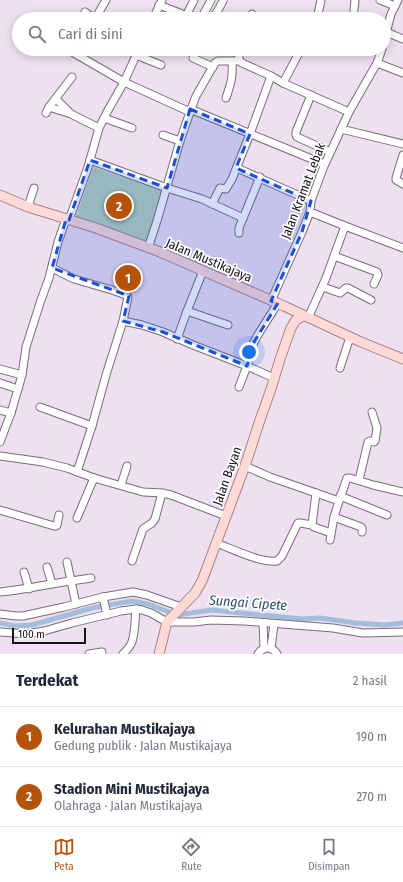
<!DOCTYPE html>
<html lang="id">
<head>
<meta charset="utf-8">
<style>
	body { margin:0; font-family:"Fira Sans Condensed",sans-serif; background:#f6f6f7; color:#1f2937 }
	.scale { position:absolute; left:12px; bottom:10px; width:74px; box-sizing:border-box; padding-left:4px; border:2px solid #161117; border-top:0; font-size:11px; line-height:14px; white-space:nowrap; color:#161117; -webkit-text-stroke:3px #fff; paint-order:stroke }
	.you { position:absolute; left:249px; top:352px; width:14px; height:14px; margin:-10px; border:3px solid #fff; border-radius:50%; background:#1a73e8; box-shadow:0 0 0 6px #1a73e833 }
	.badge { display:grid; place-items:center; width:26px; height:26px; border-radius:50%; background:#b45309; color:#fff; font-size:13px; font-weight:700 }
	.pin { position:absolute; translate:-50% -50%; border:2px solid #fff; box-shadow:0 1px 4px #0006 }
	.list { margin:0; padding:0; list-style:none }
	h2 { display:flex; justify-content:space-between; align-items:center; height:52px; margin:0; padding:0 16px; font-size:17px }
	h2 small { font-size:13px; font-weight:400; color:#747a83 }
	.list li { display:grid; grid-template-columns:26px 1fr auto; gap:12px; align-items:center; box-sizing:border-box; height:60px; padding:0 16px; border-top:1px solid #e0e1e3 }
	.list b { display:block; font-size:15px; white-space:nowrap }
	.list p { margin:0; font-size:13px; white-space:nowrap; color:#747a83 }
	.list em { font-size:13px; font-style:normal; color:#747a83 }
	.icon { flex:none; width:22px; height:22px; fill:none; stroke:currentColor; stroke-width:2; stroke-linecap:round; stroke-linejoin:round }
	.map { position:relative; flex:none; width:403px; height:654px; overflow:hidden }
	.search { position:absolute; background:#fff; box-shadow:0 2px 10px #0003; left:12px; right:12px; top:12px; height:44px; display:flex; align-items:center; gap:10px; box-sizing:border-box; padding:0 14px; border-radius:22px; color:#747a83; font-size:15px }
	.sheet { height:172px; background:#fff }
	nav { display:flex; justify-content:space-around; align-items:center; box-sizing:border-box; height:56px; border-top:1px solid #e0e1e3; background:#fff; font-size:11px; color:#747a83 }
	nav a { display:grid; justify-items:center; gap:2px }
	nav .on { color:#b45309 }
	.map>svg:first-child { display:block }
	.green { fill:#b4d3b8 }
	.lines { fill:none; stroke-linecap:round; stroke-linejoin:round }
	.canal { stroke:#a3bddb; stroke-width:5 }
	.minor-casing { stroke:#796c7b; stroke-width:9 }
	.major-casing { stroke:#ac8382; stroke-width:11 }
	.minor { stroke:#fff; stroke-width:7 }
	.major { stroke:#fedad6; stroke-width:9 }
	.marked { fill:#1d4ed8; fill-opacity:0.2; stroke:#1d4ed8; stroke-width:3; stroke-dasharray:8 5; stroke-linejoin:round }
	.labels { text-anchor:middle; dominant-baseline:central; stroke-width:3.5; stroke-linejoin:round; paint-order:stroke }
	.street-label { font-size:13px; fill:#161117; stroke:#fff }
	.water-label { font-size:14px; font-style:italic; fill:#284f78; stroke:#fff }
</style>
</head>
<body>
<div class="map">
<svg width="403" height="654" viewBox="0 0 403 654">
	<rect width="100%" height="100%" fill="#eee0f1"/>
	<path class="green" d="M 93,167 L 164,191 L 146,245 L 75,220 Z"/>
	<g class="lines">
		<path class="canal" d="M 0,623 L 15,626 L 32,625 L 92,608 L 132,601 L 148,604 L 177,615 L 212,610 L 302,619 L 320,618 L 356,623 L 385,625 L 403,623"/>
		<g class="minor-casing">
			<g id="minor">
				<path d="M 380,0 L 395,6"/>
				<path d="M 159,5 L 195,19"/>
				<path d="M 354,10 L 355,0"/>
				<path d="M 85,12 L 95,19"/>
				<path d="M 186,16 L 194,0"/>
				<path d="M 95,19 L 106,0"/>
				<path d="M 153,19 L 162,0"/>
				<path d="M 201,19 L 211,0"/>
				<path d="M 213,19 L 223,1"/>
				<path d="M 250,19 L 252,14"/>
				<path d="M 317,19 L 321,0"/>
				<path d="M 386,32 L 403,39"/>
				<path d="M 384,41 L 391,14 L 398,0"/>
				<path d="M 67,49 L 124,82 L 190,112"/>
				<path d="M 240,49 C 239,55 237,59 242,63 L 271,76 L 283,83 L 349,112"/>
				<path d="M 136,55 L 161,65"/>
				<path d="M 193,58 L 213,67"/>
				<path d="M 377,63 L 403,73"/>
				<path d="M 283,83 L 301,49"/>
				<path d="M 311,95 L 296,132 L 296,135 L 297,137 L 330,152"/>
				<path d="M 226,98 C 231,83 233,78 232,61"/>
				<path d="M 56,99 L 70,113"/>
				<path d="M 49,107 L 71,114 L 99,128"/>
				<path d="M 190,109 L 324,164"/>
				<path d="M 46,113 L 49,107 L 72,77"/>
				<path d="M 104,118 L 132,128"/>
				<path d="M 341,129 L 403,144"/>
				<path d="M 163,135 L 180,141"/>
				<path d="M 403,155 L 396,178 L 396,180 L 403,184"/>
				<path d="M 90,160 L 167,188 L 202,199 L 243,218"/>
				<path d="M 237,168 L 311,201"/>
				<path d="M 212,204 L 220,188 L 226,189 L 232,179 L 250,134 L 271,76"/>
				<path d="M 28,207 L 34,188"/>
				<path d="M 310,212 L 345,226 L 403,248"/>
				<path d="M 69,220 L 88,167 L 99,128 L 107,112 L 124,82 L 139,49"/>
				<path d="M 239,233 L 239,228 L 260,177"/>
				<path d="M 148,248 L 157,221 L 180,141 L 190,112 L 196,96 L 215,63 L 218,61 L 239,61"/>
				<path d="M 334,256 L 377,272 L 378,275 L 374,284"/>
				<path d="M 52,268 L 74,279 L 112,290 L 126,295 L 128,297 L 123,321 L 106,375 L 92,426 L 77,472"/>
				<path d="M 323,287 L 340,293 L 346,288 L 348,288 L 371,300"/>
				<path d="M 271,301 L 302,232 L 310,212 L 311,201 L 324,166 L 349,112 L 377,63 L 382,49"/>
				<path d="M 187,311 L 228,325"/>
				<path d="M 308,318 L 326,278 L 345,226"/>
				<path d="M 123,321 L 142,325 L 163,332 L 193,345 L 247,366 L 239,387"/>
				<path d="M 177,339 L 187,311 L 203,271"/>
				<path d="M 340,368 L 350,337"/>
				<path d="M 0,369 L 22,375"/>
				<path d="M 274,378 L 247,366 L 254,342 L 259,333 L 278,303"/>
				<path d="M 0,383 L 18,389"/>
				<path d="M 40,407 L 92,426"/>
				<path d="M 0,410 L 11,413"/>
				<path d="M 0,442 L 11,413 L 18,389 L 22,375 L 26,347 L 41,300 L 49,278 L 58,242 L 66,219"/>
				<path d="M 0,456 L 43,462 L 67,468 L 94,478 L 143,492 L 162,493 L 171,495 L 226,516"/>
				<path d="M 245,466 L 270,477 L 339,501"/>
				<path d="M 359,480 L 368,442 L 370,441 L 374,442 L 375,441 L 377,428 L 372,412"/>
				<path d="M 121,485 L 127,466"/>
				<path d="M 340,496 L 387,515"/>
				<path d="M 0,510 L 54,526 L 56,526 L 57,525 L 59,515"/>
				<path d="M 334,517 L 361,527 L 362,528 L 362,532"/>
				<path d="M 77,518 L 94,478"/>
				<path d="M 314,527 L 331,533"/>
				<path d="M 330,540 L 334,517 L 339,501 L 347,478 L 350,478 L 373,485 L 403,492"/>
				<path d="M 216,543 C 233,549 260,563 277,561 L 282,556 L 298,523 L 300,523 L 312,525 L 316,493"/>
				<path d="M 132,561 L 143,529 L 152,523 L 155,519 L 162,493"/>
				<path d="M 67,562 L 71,581 L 91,578"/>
				<path d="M 47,567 L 52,584"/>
				<path d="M 24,572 L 29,589"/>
				<path d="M 0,592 C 24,590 47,584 71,581 L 76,604"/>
				<path d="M 103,597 L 107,615"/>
				<path d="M 0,614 L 16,616 L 23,616 L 64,607 L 103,597 L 133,592 L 147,595 L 181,607"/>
				<path d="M 263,623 L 264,648"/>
				<path d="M 0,632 L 26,634 L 44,631 L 72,623 L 121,611 L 136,609 L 142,610 L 151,613 L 167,622 L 194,622 L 211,620 L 244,621 L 333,628 L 363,633 L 403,632"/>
				<path d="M 271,648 L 274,624"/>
				<path d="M 89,654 L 102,652"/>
				<path d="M 123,654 C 126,651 129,648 131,644 C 135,637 135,618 136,609"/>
				<path d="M 258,654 C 263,646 272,646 277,654"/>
			</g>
		</g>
		<g class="major-casing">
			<g id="major">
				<path d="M 0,195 L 28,207 L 96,228 L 160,252 L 284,306 L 361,342 L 403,359"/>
				<path d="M 159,654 L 167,622 L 195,593 L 202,581 L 245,466 L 260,420 L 271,389 L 280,359 L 291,328 L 296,320 L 303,316"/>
			</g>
		</g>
		<use href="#minor" class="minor"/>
		<use href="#major" class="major"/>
	</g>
	<path class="marked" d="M 190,109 L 250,134 L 236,168 L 311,201 L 302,232 L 271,301 L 278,303 L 254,342 L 247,366 L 163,332 L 123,321 L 129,296 L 52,268 L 66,219 L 69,220 L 90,160 L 167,188 Z"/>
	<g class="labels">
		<g class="street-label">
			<text transform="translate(303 191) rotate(-69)">Jalan Kramat Lebak</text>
			<text transform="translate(209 260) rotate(23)">Jalan Mustikajaya</text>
			<text transform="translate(227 476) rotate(-70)">Jalan Bayan</text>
		</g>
		<g class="water-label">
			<text transform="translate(248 603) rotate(4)">Sungai Cipete</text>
		</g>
	</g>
</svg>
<div class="scale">100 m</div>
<div class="you"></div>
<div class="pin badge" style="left:128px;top:278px">1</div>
<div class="pin badge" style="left:119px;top:206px">2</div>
<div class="search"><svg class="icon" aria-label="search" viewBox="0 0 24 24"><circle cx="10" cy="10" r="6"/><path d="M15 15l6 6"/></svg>Cari di sini</div>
</div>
<section class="sheet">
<h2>Terdekat<small>2 hasil</small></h2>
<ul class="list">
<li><span class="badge">1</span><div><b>Kelurahan Mustikajaya</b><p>Gedung publik · Jalan Mustikajaya</p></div><em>190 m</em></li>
<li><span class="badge">2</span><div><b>Stadion Mini Mustikajaya</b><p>Olahraga · Jalan Mustikajaya</p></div><em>270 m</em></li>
</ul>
</section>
<nav>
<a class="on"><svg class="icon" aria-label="map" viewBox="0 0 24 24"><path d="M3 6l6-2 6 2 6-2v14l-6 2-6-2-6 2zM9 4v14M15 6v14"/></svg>Peta</a>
<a><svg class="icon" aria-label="directions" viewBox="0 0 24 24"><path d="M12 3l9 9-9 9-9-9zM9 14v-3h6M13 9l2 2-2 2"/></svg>Rute</a>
<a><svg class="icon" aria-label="saved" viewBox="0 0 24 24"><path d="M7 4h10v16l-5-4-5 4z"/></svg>Disimpan</a>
</nav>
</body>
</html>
